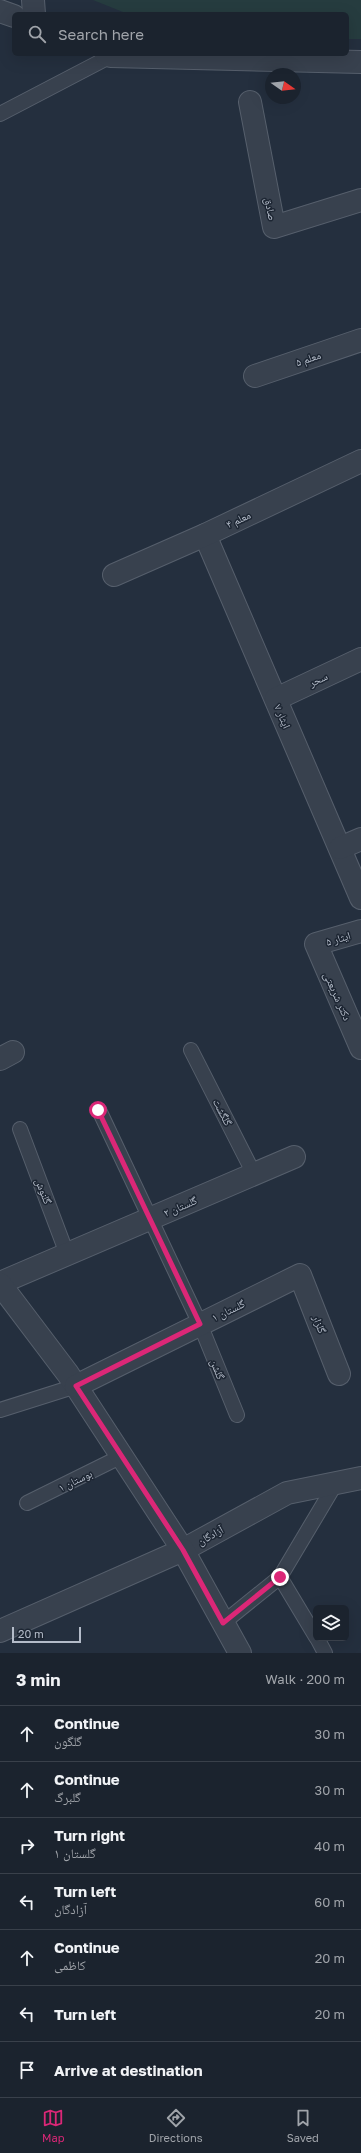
<!DOCTYPE html>
<html lang="en">
<head>
<meta charset="utf-8">
<style>
	body { margin:0; font-family:"Golos Text","Noto Naskh Arabic",sans-serif; background:#242b36; color:#f1f3f6 }
	.controls { position:absolute; right:12px; bottom:12px; display:grid; overflow:hidden; border-radius:6px; box-shadow:0 4px 16px #0002 }
	.controls button { width:36px; height:36px; display:grid; place-items:center; padding:0; border:0; border-bottom:1px solid #39404a; background:#1b232e; color:#f1f3f6; font:20px sans-serif }
	.compass { position:absolute; left:265px; top:68px; width:36px; height:36px; border-radius:50%; background:#1b232e; box-shadow:0 4px 16px #0002; rotate:104deg }
	.scale { position:absolute; left:12px; bottom:10px; width:69px; box-sizing:border-box; padding-left:4px; border:2px solid #b4bcc9; border-top:0; font-size:11px; line-height:14px; white-space:nowrap; color:#b4bcc9; -webkit-text-stroke:3px #1d2633; paint-order:stroke }
	.stop { position:absolute; width:12px; height:12px; margin:-9px; border:3px solid #db2777; border-radius:50%; background:#fff }
	.stop.end { background:#db2777; border-color:#fff; box-shadow:0 1px 4px #0008 }
	.list { margin:0; padding:0; list-style:none }
	h2 { display:flex; justify-content:space-between; align-items:center; height:52px; margin:0; padding:0 16px; font-size:17px }
	h2 small { font-size:13px; font-weight:400; color:#a0a4aa }
	.list li { display:grid; grid-template-columns:26px 1fr auto; gap:12px; align-items:center; box-sizing:border-box; height:56px; padding:0 16px; border-top:1px solid #39404a }
	.list b { display:block; font-size:15px; white-space:nowrap }
	.list p { margin:0; font-size:13px; white-space:nowrap; color:#a0a4aa }
	.list em { font-size:13px; font-style:normal; color:#a0a4aa }
	.icon { flex:none; width:22px; height:22px; fill:none; stroke:currentColor; stroke-width:2; stroke-linecap:round; stroke-linejoin:round }
	.map { position:relative; flex:none; width:361px; height:1653px; overflow:hidden }
	.search { position:absolute; background:#1b232e; box-shadow:0 4px 16px #0002; left:12px; right:12px; top:12px; height:44px; display:flex; align-items:center; gap:10px; box-sizing:border-box; padding:0 14px; border-radius:6px; color:#a0a4aa; font-size:15px }
	.sheet { height:444px; background:#1b232e }
	nav { display:flex; justify-content:space-around; align-items:center; box-sizing:border-box; height:56px; border-top:1px solid #39404a; background:#1b232e; font-size:11px; color:#a0a4aa }
	nav a { display:grid; justify-items:center; gap:2px }
	nav .on { color:#db2777 }
	.map>svg:first-child { display:block }
	.green { fill:#263c3f }
	.lines { fill:none; stroke-linecap:round; stroke-linejoin:round }
	.service-casing { stroke:#565f6c; stroke-width:16 }
	.minor-casing { stroke:#565f6c; stroke-width:24 }
	.service { stroke:#38414e; stroke-width:14 }
	.minor { stroke:#38414e; stroke-width:22 }
	.route { stroke:#db2777; stroke-width:5 }
	.labels { text-anchor:middle; dominant-baseline:central; stroke-width:3; stroke-linejoin:round; paint-order:stroke }
	.street-label { font-size:11px; fill:#b4bcc9; stroke:#1d2633 }
</style>
</head>
<body>
<div class="map">
<svg width="361" height="1653" viewBox="0 0 361 1653">
	<rect width="100%" height="100%" fill="#242f3e"/>
	<path class="green" d="M 93,0 L 361,0 L 361,39 L 347,39 L 347,14 L 128,14 Z"/>
	<g class="lines">
		<g class="service-casing">
			<g id="service">
				<path d="M 0,114 L 111,56"/>
				<path d="M 191,1050 L 254,1174"/>
				<path d="M 99,1110 L 200,1324 L 237,1415"/>
				<path d="M 20,1129 L 67,1254"/>
				<path d="M 0,1410 L 76,1386"/>
				<path d="M 27,1503 L 122,1456"/>
				<path d="M 280,1577 L 316,1637"/>
				<path d="M 223,1623 L 280,1577 L 336,1483"/>
				<path d="M 317,1638 L 325,1653"/>
			</g>
		</g>
		<g class="minor-casing">
			<g id="minor">
				<path d="M 33,0 L 34,14"/>
				<path d="M 0,11 L 14,16"/>
				<path d="M 106,54 L 111,56 L 361,62"/>
				<path d="M 250,102 L 274,227 L 361,200"/>
				<path d="M 255,376 L 361,340"/>
				<path d="M 205,535 L 361,898"/>
				<path d="M 114,575 L 205,535 L 361,461"/>
				<path d="M 276,699 L 361,659"/>
				<path d="M 340,848 L 361,839"/>
				<path d="M 361,931 L 316,944 L 361,1048"/>
				<path d="M 0,1059 L 13,1052"/>
				<path d="M 0,1283 L 294,1157"/>
				<path d="M 0,1284 L 68,1374 L 183,1550 L 287,1493 L 361,1478"/>
				<path d="M 76,1386 L 300,1275 L 339,1374"/>
				<path d="M 0,1631 L 183,1550 L 240,1653"/>
			</g>
		</g>
		<use href="#service" class="service"/>
		<use href="#minor" class="minor"/>
	</g>
	<g class="lines">
		<path class="route" d="M 98,1110 L 200,1324 L 76,1386 L 183,1550 L 223,1623 L 280,1577"/>
	</g>
	<g class="labels">
		<g class="street-label">
			<text transform="translate(271 209) rotate(79)">صادق</text>
			<text transform="translate(308 358) rotate(-19)">معلم ۵</text>
			<text transform="translate(238 519) rotate(-25)">معلم ۴</text>
			<text transform="translate(318 679) rotate(-25)">سحر</text>
			<text transform="translate(283 716) rotate(67)">ایثار ۷</text>
			<text transform="translate(338 938) rotate(-17)">ایثار ۵</text>
			<text transform="translate(338 996) rotate(66)">دکتر شریعتی</text>
			<text transform="translate(223 1112) rotate(63)">گلگشت</text>
			<text transform="translate(44 1191) rotate(69)">گلنوش</text>
			<text transform="translate(180 1206) rotate(-23)">گلستان ۲</text>
			<text transform="translate(228 1310) rotate(-26)">گلستان ۱</text>
			<text transform="translate(320 1324) rotate(69)">گلزار</text>
			<text transform="translate(218 1369) rotate(68)">گلشن</text>
			<text transform="translate(75 1480) rotate(-26)">بوستان ۱</text>
			<text transform="translate(210 1535) rotate(-29)">آزادگان</text>
		</g>
	</g>
</svg>
<div class="controls">
<button><svg class="icon" aria-label="layers" viewBox="0 0 24 24"><path d="M12 4l9 5-9 5-9-5zM3 14l9 5 9-5"/></svg></button>
</div>
<svg class="compass" viewBox="-18 -18 36 36"><path d="M0-13l5 13h-10z" fill="#e53935"/><path d="M0 13l5-13h-10z" fill="#a0a4aa"/></svg>
<div class="scale">20 m</div>
<div class="stop" style="left:98px;top:1110px"></div>
<div class="stop end" style="left:280px;top:1577px"></div>
<div class="search"><svg class="icon" aria-label="search" viewBox="0 0 24 24"><circle cx="10" cy="10" r="6"/><path d="M15 15l6 6"/></svg>Search here</div>
</div>
<section class="sheet">
<h2>3 min<small>Walk · 200 m</small></h2>
<ul class="list">
<li><svg class="icon" aria-label="ahead" viewBox="0 0 24 24"><path d="M12 20V5M6 11l6-6 6 6"/></svg><div><b>Continue</b><p>گلگون</p></div><em>30 m</em></li>
<li><svg class="icon" aria-label="ahead" viewBox="0 0 24 24"><path d="M12 20V5M6 11l6-6 6 6"/></svg><div><b>Continue</b><p>گلبرگ</p></div><em>30 m</em></li>
<li><svg class="icon" aria-label="right" viewBox="0 0 24 24"><path d="M7 20v-9h11M14 6l5 5-5 5"/></svg><div><b>Turn right</b><p>گلستان ۱</p></div><em>40 m</em></li>
<li><svg class="icon" aria-label="left" viewBox="0 0 24 24"><path d="M17 20v-9H6M10 6l-5 5 5 5"/></svg><div><b>Turn left</b><p>آزادگان</p></div><em>60 m</em></li>
<li><svg class="icon" aria-label="ahead" viewBox="0 0 24 24"><path d="M12 20V5M6 11l6-6 6 6"/></svg><div><b>Continue</b><p>کاظمی</p></div><em>20 m</em></li>
<li><svg class="icon" aria-label="left" viewBox="0 0 24 24"><path d="M17 20v-9H6M10 6l-5 5 5 5"/></svg><div><b>Turn left</b></div><em>20 m</em></li>
<li><svg class="icon" aria-label="arrive" viewBox="0 0 24 24"><path d="M6 21V4h12l-3 4 3 4H6"/></svg><div><b>Arrive at destination</b></div></li>
</ul>
</section>
<nav>
<a class="on"><svg class="icon" aria-label="map" viewBox="0 0 24 24"><path d="M3 6l6-2 6 2 6-2v14l-6 2-6-2-6 2zM9 4v14M15 6v14"/></svg>Map</a>
<a><svg class="icon" aria-label="directions" viewBox="0 0 24 24"><path d="M12 3l9 9-9 9-9-9zM9 14v-3h6M13 9l2 2-2 2"/></svg>Directions</a>
<a><svg class="icon" aria-label="saved" viewBox="0 0 24 24"><path d="M7 4h10v16l-5-4-5 4z"/></svg>Saved</a>
</nav>
</body>
</html>
